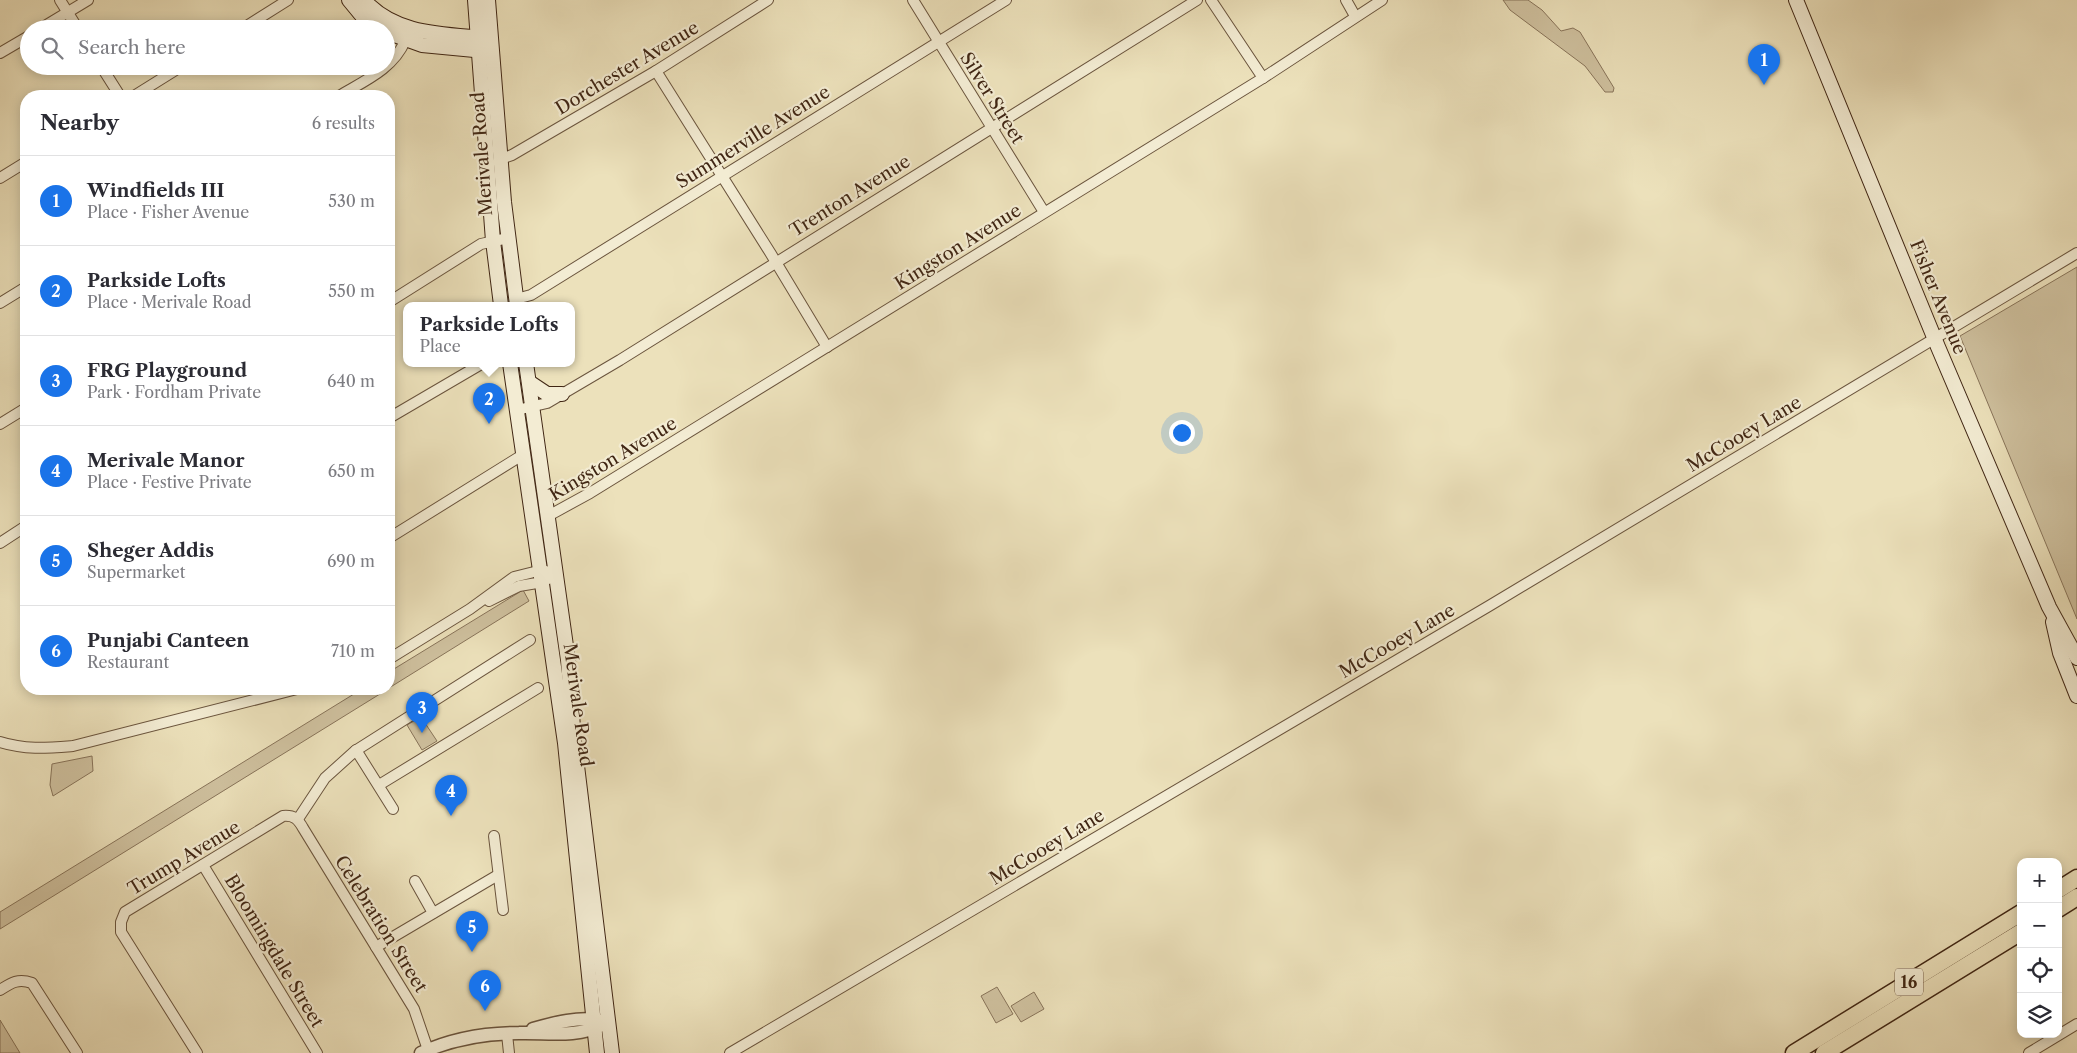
<!DOCTYPE html>
<html lang="en">
<head>
<meta charset="utf-8">
<style>
	body { margin:0; font-family:"Libre Caslon Text",serif; background:#f7f7f7; color:#2b2b33 }
	.controls { position:absolute; right:15px; bottom:15px; display:grid; overflow:hidden; border-radius:10px; box-shadow:0 2px 12px #0003 }
	.controls button { width:45px; height:45px; display:grid; place-items:center; padding:0; border:0; border-bottom:1px solid #e1e1e2; background:#fff; color:#2b2b33; font:25px sans-serif }
	.you { position:absolute; left:1181px; top:432px; width:18px; height:18px; margin:-12px; border:4px solid #fff; border-radius:50%; background:#1a73e8; box-shadow:0 0 0 8px #1a73e833 }
	.badge { display:grid; place-items:center; width:32px; height:32px; border-radius:50%; background:#1a73e8; color:#fff; font-size:16px; font-weight:700 }
	.pin { position:absolute; translate:-50% -41px; filter:drop-shadow(0 1px 2px #0008) }
	.pin::after { content:''; position:absolute; top:26px; width:18px; height:15px; background:inherit; clip-path:polygon(0 0,100% 0,50% 100%) }
	.popup { position:absolute; left:403px; top:302px; width:172px; height:65px; box-sizing:border-box; display:grid; place-content:center; border-radius:10px; background:#fff; filter:drop-shadow(0 1px 4px #0005); font-size:16px; white-space:nowrap; color:#7c7c81 }
	.popup b { font-size:19px; color:#2b2b33 }
	.popup::after { content:''; position:absolute; left:50%; top:100%; margin-left:-10px; border:10px solid transparent; border-top-color:#fff }
	.list { margin:0; padding:0; list-style:none }
	h2 { display:flex; justify-content:space-between; align-items:center; height:65px; margin:0; padding:0 20px; font-size:21px }
	h2 small { font-size:16px; font-weight:400; color:#7c7c81 }
	.list li { display:grid; grid-template-columns:32px 1fr auto; gap:15px; align-items:center; box-sizing:border-box; height:90px; padding:0 20px; border-top:1px solid #e1e1e2 }
	.list b { display:block; font-size:19px; white-space:nowrap }
	.list p { margin:0; font-size:16px; white-space:nowrap; color:#7c7c81 }
	.list em { font-size:16px; font-style:normal; color:#7c7c81 }
	.icon { flex:none; width:28px; height:28px; fill:none; stroke:currentColor; stroke-width:2; stroke-linecap:round; stroke-linejoin:round }
	.map { position:relative; flex:none; width:2077px; height:1053px; overflow:hidden }
	.search { position:absolute; background:#fff; box-shadow:0 2px 12px #0003; left:20px; top:20px; width:375px; height:55px; display:flex; align-items:center; gap:12px; box-sizing:border-box; padding:0 18px; border-radius:28px; color:#7c7c81; font-size:19px }
	.panel { position:absolute; background:#fff; box-shadow:0 2px 12px #0003; left:20px; top:90px; width:375px; height:605px; border-radius:20px }
	.map>svg:first-child { display:block }
	.green { fill:#cfc19f; stroke:#88745a }
	.lines { fill:none; stroke-linecap:round; stroke-linejoin:round }
	.minor-casing { stroke:#6b553e; stroke-width:12 }
	.tertiary-casing { stroke:#6b553e; stroke-width:15 }
	.secondary-casing { stroke:#402614; stroke-width:16 }
	.primary-casing { stroke:#402614; stroke-width:19 }
	.minor { stroke:#f3ecd3; stroke-width:10 }
	.tertiary { stroke:#f3ecd3; stroke-width:12 }
	.secondary { stroke:#f3ecd3; stroke-width:14 }
	.primary { stroke:#ece1bb; stroke-width:16 }
	.labels { text-anchor:middle; dominant-baseline:central; stroke-width:4.5; stroke-linejoin:round; paint-order:stroke }
	.shield { fill:#f3ecd3; stroke:#76614d; stroke-width:1 }
	.shield-label { font-size:16px; font-weight:bold; fill:#402614 }
	.street-label { font-size:18px; fill:#402614; stroke:#f3ecd3 }
</style>
</head>
<body>
<div class="map">
<svg width="2077" height="1053" viewBox="0 0 2077 1053">
	<rect width="100%" height="100%" fill="#ece1bb"/>
	<filter id="stains"><feTurbulence type="fractalNoise" baseFrequency=".004" numOctaves="4"/><feColorMatrix values="0 0 0 0 .2 0 0 0 0 .09 0 0 0 0 .02 0 0 0 .5 -.17"/></filter>
	<radialGradient id="worn" r=".72"><stop offset=".6" stop-color="#630" stop-opacity="0"/><stop offset="1" stop-color="#630" stop-opacity=".3"/></radialGradient>
	<g class="green">
		<path d="M 1503,0 L 1528,0 L 1542,10 L 1561,31 L 1573,28 L 1580,32 L 1614,88 L 1613,92 L 1605,92 L 1585,66 L 1510,10 Z"/>
		<path d="M 2077,267 L 2077,619 L 1960,336 Z"/>
		<path d="M 523,590 L 529,601 L 389,688 L 389,672 Z"/>
		<path d="M 362,689 L 388,689 L 0,929 L 0,912 Z"/>
		<path d="M 421,717 L 437,741 L 422,750 L 407,725 Z"/>
		<path d="M 92,756 L 93,771 L 53,796 L 50,785 L 52,764 Z"/>
		<path d="M 997,987 L 1013,1014 L 996,1023 L 981,996 Z"/>
		<path d="M 1034,992 L 1044,1009 L 1021,1022 L 1011,1006 Z"/>
		<path d="M 0,1020 L 20,1053 L 0,1053 Z"/>
	</g>
	<g class="lines">
		<g class="minor-casing">
			<g id="minor">
				<path d="M 60,0 L 78,29"/>
				<path d="M 913,0 L 1044,212"/>
				<path d="M 1211,0 L 1263,78"/>
				<path d="M 1346,0 L 1355,16"/>
				<path d="M 40,29 L 88,0"/>
				<path d="M 242,29 L 288,0"/>
				<path d="M 0,53 L 29,36"/>
				<path d="M 101,66 L 120,96"/>
				<path d="M 656,71 L 771,254 L 827,347"/>
				<path d="M 134,96 L 182,66"/>
				<path d="M 339,96 C 364,81 393,69 405,41"/>
				<path d="M 501,159 L 512,155 L 656,71 L 768,0"/>
				<path d="M 0,178 L 26,162"/>
				<path d="M 516,299 L 531,295 L 1006,0"/>
				<path d="M 389,302 L 481,244 L 508,238"/>
				<path d="M 0,303 L 26,287"/>
				<path d="M 517,410 L 547,403 L 620,360 L 1197,0"/>
				<path d="M 389,418 L 483,363"/>
				<path d="M 0,424 L 26,408"/>
				<path d="M 548,516 L 590,493 L 1263,78 L 1382,0"/>
				<path d="M 389,538 L 524,454"/>
				<path d="M 0,543 L 26,526"/>
				<path d="M 489,601 L 519,586 L 543,582 L 557,573"/>
				<path d="M 389,659 L 470,609 L 514,577 L 542,570 L 546,571"/>
				<path d="M 0,742 C 25,750 47,748 73,746 L 297,689"/>
				<path d="M 356,750 L 393,809"/>
				<path d="M 379,785 L 538,688"/>
				<path d="M 298,819 L 325,778 L 355,751 L 530,640"/>
				<path d="M 494,836 L 503,910"/>
				<path d="M 203,865 L 317,1053"/>
				<path d="M 415,881 L 433,913"/>
				<path d="M 376,947 L 498,875"/>
				<path d="M 0,990 C 11,983 18,978 32,983 L 77,1053"/>
				<path d="M 507,1034 L 509,1053"/>
				<path d="M 197,1053 L 121,932 L 121,922 L 125,912 L 283,816 C 294,815 298,819 303,828 L 414,1009 L 428,1050"/>
				<path d="M 730,1053 L 1489,606 L 2077,253"/>
				<path d="M 2029,1053 L 2077,1024"/>
			</g>
		</g>
		<g class="tertiary-casing">
			<g id="tertiary">
				<path d="M 533,1029 C 554,1023 580,1016 602,1021"/>
				<path d="M 421,1053 C 451,1039 485,1033 519,1033 C 545,1032 577,1038 602,1025"/>
			</g>
		</g>
		<g class="secondary-casing">
			<g id="secondary">
				<path d="M 349,0 L 363,17 L 380,29"/>
				<path d="M 364,0 C 395,35 442,34 485,38"/>
				<path d="M 475,0 L 493,241 L 501,305"/>
				<path d="M 488,0 L 504,202 L 517,305"/>
				<path d="M 1796,0 L 1938,347 L 2049,607 L 2077,658"/>
				<path d="M 386,32 L 422,45 L 485,51"/>
				<path d="M 510,363 L 565,743 L 597,1053"/>
				<path d="M 526,363 L 568,660 L 574,741 L 612,1053"/>
				<path d="M 529,382 L 547,394 L 562,394"/>
				<path d="M 2053,622 L 2060,653 L 2077,696"/>
			</g>
		</g>
		<g class="primary-casing">
			<g id="primary">
				<path d="M 2058,890 L 2077,878"/>
				<path d="M 2058,909 L 2077,897"/>
				<path d="M 1794,1053 L 2021,913"/>
				<path d="M 1824,1053 L 2021,932"/>
			</g>
		</g>
		<use href="#minor" class="minor"/>
		<use href="#tertiary" class="tertiary"/>
		<use href="#secondary" class="secondary"/>
		<use href="#primary" class="primary"/>
	</g>
	<g class="labels">
		<rect class="shield" x="1895" y="968.5" width="28" height="27" rx="4"/>
		<g class="shield-label">
			<text x="1909" y="982">16</text>
		</g>
		<g class="street-label">
			<text transform="translate(627 68) rotate(-31)">Dorchester Avenue</text>
			<text transform="translate(992 98) rotate(58)">Silver Street</text>
			<text transform="translate(753 137) rotate(-32)">Summerville Avenue</text>
			<text transform="translate(482 154) rotate(-94)">Merivale Road</text>
			<text transform="translate(850 196) rotate(-32)">Trenton Avenue</text>
			<text transform="translate(958 247) rotate(-32)">Kingston Avenue</text>
			<text transform="translate(1938 297) rotate(68)">Fisher Avenue</text>
			<text transform="translate(1744 434) rotate(-31)">McCooey Lane</text>
			<text transform="translate(613 459) rotate(-31)">Kingston Avenue</text>
			<text transform="translate(1397 641) rotate(-30)">McCooey Lane</text>
			<text transform="translate(578 705) rotate(82)">Merivale Road</text>
			<text transform="translate(1047 847) rotate(-31)">McCooey Lane</text>
			<text transform="translate(184 858) rotate(-31)">Trump Avenue</text>
			<text transform="translate(381 924) rotate(58)">Celebration Street</text>
			<text transform="translate(274 951) rotate(59)">Bloomingdale Street</text>
		</g>
	</g>
	<rect width="100%" height="100%" filter="url(#stains)"/>
	<rect width="100%" height="100%" fill="url(#worn)"/>
</svg>
<div class="controls">
<button>+</button>
<button>−</button>
<button><svg class="icon" aria-label="locate" viewBox="0 0 24 24"><circle cx="12" cy="12" r="6"/><path d="M12 2v4M12 18v4M2 12h4M18 12h4"/></svg></button>
<button><svg class="icon" aria-label="layers" viewBox="0 0 24 24"><path d="M12 4l9 5-9 5-9-5zM3 14l9 5 9-5"/></svg></button>
</div>
<div class="you"></div>
<div class="pin badge" style="left:1764px;top:85px">1</div>
<div class="pin badge" style="left:489px;top:424px">2</div>
<div class="popup"><b>Parkside Lofts</b>Place</div>
<div class="pin badge" style="left:422px;top:733px">3</div>
<div class="pin badge" style="left:451px;top:816px">4</div>
<div class="pin badge" style="left:472px;top:952px">5</div>
<div class="pin badge" style="left:485px;top:1011px">6</div>
<div class="search"><svg class="icon" aria-label="search" viewBox="0 0 24 24"><circle cx="10" cy="10" r="6"/><path d="M15 15l6 6"/></svg>Search here</div>
<section class="panel">
<h2>Nearby<small>6 results</small></h2>
<ul class="list">
<li><span class="badge">1</span><div><b>Windfields III</b><p>Place · Fisher Avenue</p></div><em>530 m</em></li>
<li><span class="badge">2</span><div><b>Parkside Lofts</b><p>Place · Merivale Road</p></div><em>550 m</em></li>
<li><span class="badge">3</span><div><b>FRG Playground</b><p>Park · Fordham Private</p></div><em>640 m</em></li>
<li><span class="badge">4</span><div><b>Merivale Manor</b><p>Place · Festive Private</p></div><em>650 m</em></li>
<li><span class="badge">5</span><div><b>Sheger Addis</b><p>Supermarket</p></div><em>690 m</em></li>
<li><span class="badge">6</span><div><b>Punjabi Canteen</b><p>Restaurant</p></div><em>710 m</em></li>
</ul>
</section>
</div>
</body>
</html>
